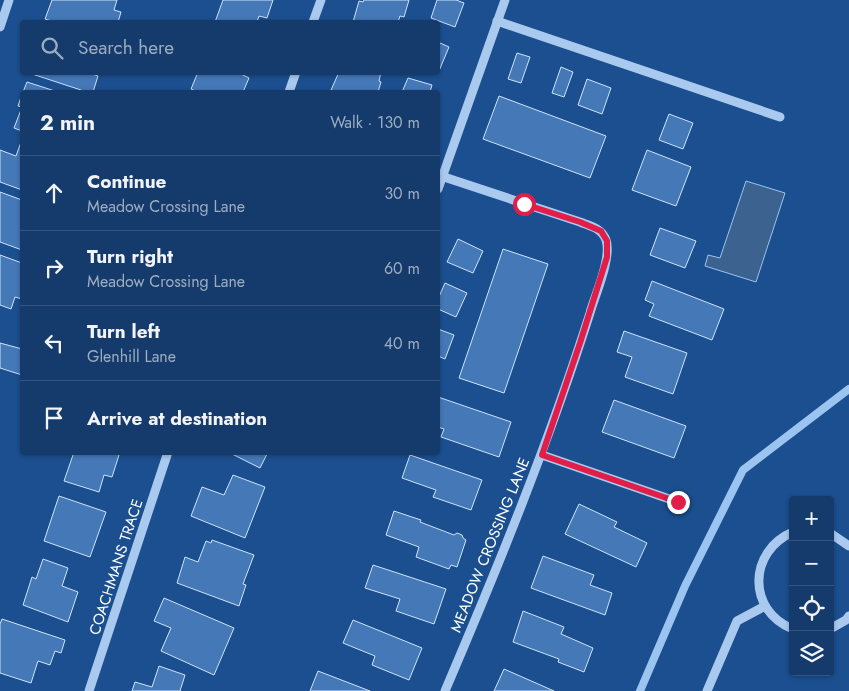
<!DOCTYPE html>
<html lang="en">
<head>
<meta charset="utf-8">
<style>
	body { margin:0; font-family:Jost,sans-serif; background:#1d4271; color:#f1f3f6 }
	.controls { position:absolute; right:15px; bottom:15px; display:grid; overflow:hidden; border-radius:5px; box-shadow:0 1px 4px #0004 }
	.controls button { width:45px; height:45px; display:grid; place-items:center; padding:0; border:0; border-bottom:1px solid #33557e; background:#143b6b; color:#f1f3f6; font:25px sans-serif }
	.stop { position:absolute; width:15px; height:15px; margin:-11px; border:4px solid #e11d48; border-radius:50%; background:#fff }
	.stop.end { background:#e11d48; border-color:#fff; box-shadow:0 1px 5px #0008 }
	.list { margin:0; padding:0; list-style:none }
	h2 { display:flex; justify-content:space-between; align-items:center; height:65px; margin:0; padding:0 20px; font-size:21px }
	h2 small { font-size:16px; font-weight:400; color:#9dadc1 }
	.list li { display:grid; grid-template-columns:32px 1fr auto; gap:15px; align-items:center; box-sizing:border-box; height:75px; padding:0 20px; border-top:1px solid #33557e }
	.list b { display:block; font-size:19px; white-space:nowrap }
	.list p { margin:0; font-size:16px; white-space:nowrap; color:#9dadc1 }
	.list em { font-size:16px; font-style:normal; color:#9dadc1 }
	.icon { flex:none; width:28px; height:28px; fill:none; stroke:currentColor; stroke-width:2; stroke-linecap:round; stroke-linejoin:round }
	.map { position:relative; flex:none; width:849px; height:691px; overflow:hidden }
	.search { position:absolute; background:#143b6b; box-shadow:0 1px 4px #0004; left:20px; top:20px; width:420px; height:55px; display:flex; align-items:center; gap:12px; box-sizing:border-box; padding:0 18px; border-radius:5px; color:#9dadc1; font-size:19px }
	.panel { position:absolute; background:#143b6b; box-shadow:0 1px 4px #0004; left:20px; top:90px; width:420px; height:365px; border-radius:5px }
	.map>svg:first-child { display:block }
	.water { fill:#3c6290; stroke:#9cc4f0 }
	.lines { fill:none; stroke-linecap:round; stroke-linejoin:round }
	.stream { stroke:#9cc4f0; stroke-width:8 }
	.building { fill:#4478b7; stroke:#cfe3fa }
	.minor { stroke:#a9c9ee; stroke-width:9 }
	.route { stroke:#e11d48; stroke-width:6 }
	.labels { text-anchor:middle; dominant-baseline:central; stroke-width:5; stroke-linejoin:round; paint-order:stroke }
	.street-label { font-size:15px; fill:#fff; stroke:#1b4f8f }
</style>
</head>
<body>
<div class="map">
<svg width="849" height="691" viewBox="0 0 849 691">
	<rect width="100%" height="100%" fill="#1b4f8f"/>
	<path class="water" d="M 746,181 L 785,193 L 756,282 L 705,266 L 708,255 L 720,258 Z"/>
	<g class="lines">
		<path class="stream" d="M 640,691 L 685,586 L 743,470 L 849,389"/>
	</g>
	<g class="building">
		<path d="M 52,0 L 117,0 L 114,10 L 121,12 L 118,22 L 55,22 L 45,19 Z"/>
		<path d="M 223,0 L 273,0 L 267,18 L 259,16 L 257,22 L 215,22 Z"/>
		<path d="M 364,0 L 409,0 L 404,17 L 400,16 L 398,22 L 353,22 L 359,1 L 363,2 Z"/>
		<path d="M 437,0 L 456,0 L 464,3 L 455,27 L 431,18 Z"/>
		<path d="M 438,42 L 449,47 L 439,71 L 438,70 Z"/>
		<path d="M 517,53 L 530,57 L 521,83 L 508,79 Z"/>
		<path d="M 561,67 L 573,72 L 564,97 L 552,93 Z"/>
		<path d="M 26,72 L 86,72 L 98,76 L 93,92 L 87,92 Z"/>
		<path d="M 198,72 L 237,72 L 249,78 L 243,92 L 198,92 L 191,89 Z"/>
		<path d="M 339,72 L 381,72 L 379,81 L 381,82 L 378,92 L 339,92 L 331,90 Z"/>
		<path d="M 408,78 L 432,85 L 430,92 L 402,92 Z"/>
		<path d="M 587,79 L 611,88 L 602,114 L 578,105 Z"/>
		<path d="M 27,82 L 58,92 L 23,92 Z"/>
		<path d="M 22,94 L 22,131 L 14,128 L 22,107 L 18,106 Z"/>
		<path d="M 499,96 L 606,136 L 590,178 L 483,139 Z"/>
		<path d="M 669,114 L 693,123 L 683,149 L 659,140 Z"/>
		<path d="M 21,142 L 22,142 L 22,190 L 0,182 L 0,150 L 16,156 Z"/>
		<path d="M 647,150 L 691,167 L 676,206 L 632,190 Z"/>
		<path d="M 0,192 L 22,200 L 22,250 L 0,242 Z"/>
		<path d="M 660,228 L 696,241 L 685,268 L 650,255 Z"/>
		<path d="M 458,239 L 483,251 L 473,273 L 447,262 Z"/>
		<path d="M 503,249 L 548,264 L 504,393 L 459,378 Z"/>
		<path d="M 0,255 L 22,263 L 22,299 L 15,297 L 11,309 L 0,305 Z"/>
		<path d="M 652,281 L 724,309 L 712,340 L 649,316 L 654,304 L 645,300 Z"/>
		<path d="M 445,283 L 467,293 L 456,317 L 438,309 L 438,299 Z"/>
		<path d="M 438,329 L 454,335 L 445,359 L 438,356 Z"/>
		<path d="M 624,331 L 687,353 L 673,394 L 625,377 L 632,357 L 617,352 Z"/>
		<path d="M 0,343 L 22,349 L 22,375 L 0,368 Z"/>
		<path d="M 438,397 L 511,422 L 499,457 L 441,437 L 444,429 L 438,427 Z"/>
		<path d="M 614,400 L 686,426 L 674,458 L 602,432 Z"/>
		<path d="M 74,452 L 120,452 L 112,477 L 104,475 L 99,492 L 64,481 Z"/>
		<path d="M 228,452 L 268,452 L 260,468 Z"/>
		<path d="M 410,455 L 482,480 L 471,510 L 433,497 L 436,490 L 402,478 Z"/>
		<path d="M 233,475 L 265,487 L 245,538 L 191,516 L 202,487 L 224,495 Z"/>
		<path d="M 59,496 L 106,512 L 90,557 L 44,541 Z"/>
		<path d="M 579,504 L 617,522 L 614,527 L 647,543 L 636,567 L 565,534 Z"/>
		<path d="M 394,511 L 421,520 L 420,522 L 454,535 L 457,533 L 462,535 L 463,538 L 466,540 L 457,567 L 451,565 L 449,569 L 416,557 L 419,547 L 386,535 Z"/>
		<path d="M 212,540 L 254,555 L 243,584 L 246,585 L 239,606 L 177,583 L 185,557 L 198,562 L 206,541 L 211,543 Z"/>
		<path d="M 543,556 L 594,575 L 590,585 L 612,593 L 605,615 L 531,588 Z"/>
		<path d="M 43,559 L 68,568 L 62,586 L 78,592 L 68,622 L 23,605 L 32,577 L 36,579 Z"/>
		<path d="M 373,565 L 446,589 L 434,624 L 396,611 L 400,599 L 365,588 Z"/>
		<path d="M 164,598 L 234,628 L 214,675 L 161,651 L 171,628 L 154,621 Z"/>
		<path d="M 523,611 L 564,627 L 561,634 L 593,648 L 584,672 L 558,662 L 559,659 L 513,642 Z"/>
		<path d="M 2,619 L 65,640 L 61,653 L 55,651 L 50,665 L 38,661 L 31,683 L 0,673 L 0,624 Z"/>
		<path d="M 353,620 L 422,648 L 409,680 L 372,665 L 375,656 L 343,643 Z"/>
		<path d="M 159,666 L 185,675 L 180,691 L 132,691 L 135,682 L 152,687 Z"/>
		<path d="M 504,669 L 554,691 L 494,691 Z"/>
		<path d="M 318,671 L 370,691 L 310,691 Z"/>
	</g>
	<g class="lines">
		<g class="minor">
			<path d="M 497,21 L 780,117"/>
			<path d="M 313,22 L 321,0"/>
			<path d="M 0,27 L 9,0"/>
			<path d="M 289,92 L 296,72"/>
			<path d="M 438,175 L 580,222 C 590,226 602,228 606,240 C 612,258 595,295 590,313 C 549,442 498,567 445,691"/>
			<path d="M 438,189 L 505,0"/>
			<path d="M 542,455 L 678,502"/>
			<path d="M 793,532 C 748,551 747,611 793,629"/>
			<path d="M 830,533 L 849,546"/>
			<path d="M 830,629 L 846,620 L 849,616"/>
			<path d="M 89,691 L 168,452"/>
			<path d="M 707,691 L 737,621 L 765,606"/>
		</g>
	</g>
	<g class="lines">
		<path class="route" d="M 524,204 L 580,222 L 601,231 L 607,241 L 607,257 L 580,343 L 542,455 L 678,502"/>
	</g>
	<g class="labels">
		<g class="street-label">
			<text transform="translate(490 545) rotate(-68)">MEADOW CROSSING LANE</text>
			<text transform="translate(116 567) rotate(-72)">COACHMANS TRACE</text>
		</g>
	</g>
</svg>
<div class="controls">
<button>+</button>
<button>−</button>
<button><svg class="icon" aria-label="locate" viewBox="0 0 24 24"><circle cx="12" cy="12" r="6"/><path d="M12 2v4M12 18v4M2 12h4M18 12h4"/></svg></button>
<button><svg class="icon" aria-label="layers" viewBox="0 0 24 24"><path d="M12 4l9 5-9 5-9-5zM3 14l9 5 9-5"/></svg></button>
</div>
<div class="stop" style="left:524px;top:204px"></div>
<div class="stop end" style="left:678px;top:502px"></div>
<div class="search"><svg class="icon" aria-label="search" viewBox="0 0 24 24"><circle cx="10" cy="10" r="6"/><path d="M15 15l6 6"/></svg>Search here</div>
<section class="panel">
<h2>2 min<small>Walk · 130 m</small></h2>
<ul class="list">
<li><svg class="icon" aria-label="ahead" viewBox="0 0 24 24"><path d="M12 20V5M6 11l6-6 6 6"/></svg><div><b>Continue</b><p>Meadow Crossing Lane</p></div><em>30 m</em></li>
<li><svg class="icon" aria-label="right" viewBox="0 0 24 24"><path d="M7 20v-9h11M14 6l5 5-5 5"/></svg><div><b>Turn right</b><p>Meadow Crossing Lane</p></div><em>60 m</em></li>
<li><svg class="icon" aria-label="left" viewBox="0 0 24 24"><path d="M17 20v-9H6M10 6l-5 5 5 5"/></svg><div><b>Turn left</b><p>Glenhill Lane</p></div><em>40 m</em></li>
<li><svg class="icon" aria-label="arrive" viewBox="0 0 24 24"><path d="M6 21V4h12l-3 4 3 4H6"/></svg><div><b>Arrive at destination</b></div></li>
</ul>
</section>
</div>
</body>
</html>
